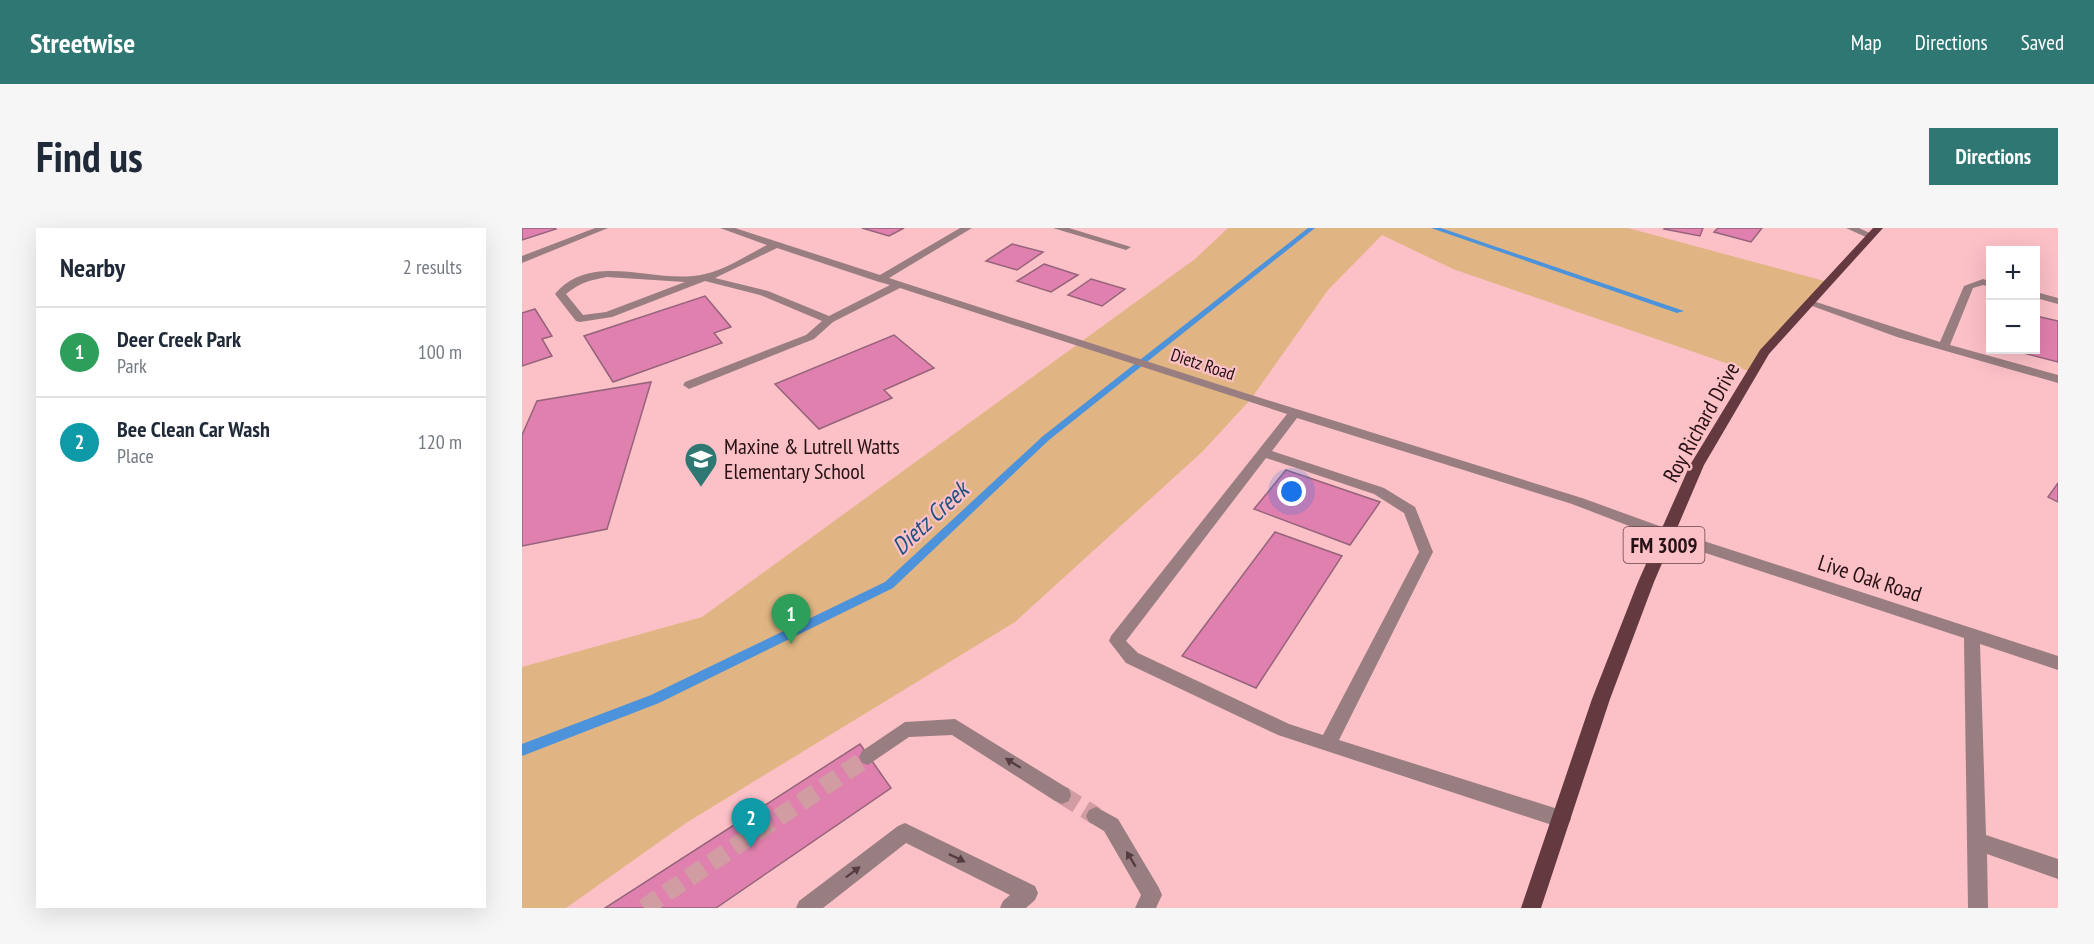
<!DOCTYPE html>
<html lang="en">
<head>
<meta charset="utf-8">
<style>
	body { margin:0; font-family:"PT Sans Narrow",sans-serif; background:#f6f6f7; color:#1f2937 }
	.controls { position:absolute; right:18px; top:18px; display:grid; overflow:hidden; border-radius:0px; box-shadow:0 6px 24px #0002 }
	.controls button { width:54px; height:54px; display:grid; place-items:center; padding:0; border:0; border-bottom:2px solid #e0e1e3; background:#fff; color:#1f2937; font:30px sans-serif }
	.you { position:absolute; left:770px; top:264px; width:21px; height:21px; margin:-15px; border:4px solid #fff; border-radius:50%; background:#1a73e8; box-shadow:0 0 0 9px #1a73e833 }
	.badge { display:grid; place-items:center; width:39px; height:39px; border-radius:50%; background:#2e7773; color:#fff; font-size:20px; font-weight:700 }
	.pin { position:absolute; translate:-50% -50px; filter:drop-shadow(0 2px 3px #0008) }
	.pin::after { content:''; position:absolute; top:32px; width:21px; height:18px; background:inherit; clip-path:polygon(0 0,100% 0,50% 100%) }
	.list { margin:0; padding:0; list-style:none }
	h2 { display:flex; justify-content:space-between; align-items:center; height:78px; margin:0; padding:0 24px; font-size:26px }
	h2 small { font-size:20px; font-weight:400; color:#747a83 }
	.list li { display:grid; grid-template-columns:39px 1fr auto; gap:18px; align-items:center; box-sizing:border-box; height:90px; padding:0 24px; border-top:2px solid #e0e1e3 }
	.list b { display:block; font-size:22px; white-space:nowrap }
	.list p { margin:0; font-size:20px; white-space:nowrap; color:#747a83 }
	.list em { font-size:20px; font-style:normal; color:#747a83 }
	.map { position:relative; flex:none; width:1536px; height:680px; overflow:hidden; border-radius:0px }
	header { display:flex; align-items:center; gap:36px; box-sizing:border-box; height:84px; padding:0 30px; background:#2e7773; color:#fff }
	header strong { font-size:28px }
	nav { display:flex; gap:33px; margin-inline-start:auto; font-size:21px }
	.intro { display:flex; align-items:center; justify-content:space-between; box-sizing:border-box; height:144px; padding:0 36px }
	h1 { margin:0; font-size:42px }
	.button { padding:15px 27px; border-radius:0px; background:#2e7773; color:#fff; font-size:21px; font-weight:700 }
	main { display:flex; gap:36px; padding:0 36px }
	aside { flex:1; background:#fff; border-radius:0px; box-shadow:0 6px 24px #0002 }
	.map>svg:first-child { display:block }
	.green { fill:#e0b583 }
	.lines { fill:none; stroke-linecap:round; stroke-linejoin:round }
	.stream { fill:#4c93db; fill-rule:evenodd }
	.building { fill:#e080ae; stroke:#95647b; stroke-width:1.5 }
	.minor-tunnel { stroke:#d19da3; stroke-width:18; stroke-dasharray:18 9; stroke-linecap:butt }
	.minor { fill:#987e81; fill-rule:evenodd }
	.major { fill:#643a40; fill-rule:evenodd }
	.oneway { fill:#543d40 }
	.labels { text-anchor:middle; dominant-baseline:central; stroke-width:4.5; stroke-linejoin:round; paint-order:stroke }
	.far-street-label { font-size:18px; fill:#261114; stroke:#fcc0c7 }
	.shield { fill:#fcc0c7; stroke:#66464a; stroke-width:1.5 }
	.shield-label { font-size:21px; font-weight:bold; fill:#261114 }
	.street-label { font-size:22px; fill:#261114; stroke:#fcc0c7 }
	.poi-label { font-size:22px; fill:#261114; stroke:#fcc0c7; text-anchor:start }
	.water-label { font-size:24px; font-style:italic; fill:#1f5180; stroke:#fcc0c7 }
</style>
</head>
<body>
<header>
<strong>Streetwise</strong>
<nav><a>Map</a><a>Directions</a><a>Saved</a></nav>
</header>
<div class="intro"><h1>Find us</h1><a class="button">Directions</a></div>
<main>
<aside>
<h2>Nearby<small>2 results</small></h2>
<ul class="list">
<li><span class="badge" style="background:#2e9e5b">1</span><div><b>Deer Creek Park</b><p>Park</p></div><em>100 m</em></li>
<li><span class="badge" style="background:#0f9aa8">2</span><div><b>Bee Clean Car Wash</b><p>Place</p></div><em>120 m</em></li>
</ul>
</aside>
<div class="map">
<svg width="1536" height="680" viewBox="0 0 1536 680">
	<rect width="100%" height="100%" fill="#fcc0c7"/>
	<path class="green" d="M 706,0 L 1106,0 L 1306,54 L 1230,144 L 931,41 L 860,7 L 806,62 L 729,171 L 680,224 L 493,394 L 164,595 L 44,680 L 0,680 L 0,439 L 180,389 L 673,31 Z"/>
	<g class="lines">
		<g class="stream">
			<path d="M 786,0 L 793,0 L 527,212 L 371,360 L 137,475 L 0,528 L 0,516 L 129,467 L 363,354 L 521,208 Z"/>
			<path d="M 909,0 L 919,0 L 1162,83 L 1155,85 Z"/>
		</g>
	</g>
	<g class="building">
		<path d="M 0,0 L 33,0 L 34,1 L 0,12 Z"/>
		<path d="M 340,0 L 382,0 L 367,8 Z"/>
		<path d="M 1181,0 L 1178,8 L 1142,1 L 1143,0 Z"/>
		<path d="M 1196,0 L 1240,0 L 1229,14 L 1192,4 Z"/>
		<path d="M 490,16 L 521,24 L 495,42 L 464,33 Z"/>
		<path d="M 522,36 L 556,47 L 529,64 L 495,53 Z"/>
		<path d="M 569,51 L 603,61 L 580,78 L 546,67 Z"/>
		<path d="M 183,68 L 209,99 L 192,105 L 200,115 L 91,154 L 62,108 Z"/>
		<path d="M 13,81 L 30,108 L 20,111 L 30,128 L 0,138 L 0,85 Z"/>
		<path d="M 1514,88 L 1536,93 L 1536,134 L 1490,122 L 1514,122 Z"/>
		<path d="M 372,107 L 412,140 L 362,162 L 370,170 L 297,201 L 253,156 Z"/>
		<path d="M 129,154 L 85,301 L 0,318 L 0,207 L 15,173 Z"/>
		<path d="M 764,242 L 858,274 L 828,317 L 732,281 Z"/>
		<path d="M 1536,255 L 1536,274 L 1526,269 Z"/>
		<path d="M 753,304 L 820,328 L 734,460 L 660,428 Z"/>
		<path d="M 338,516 L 369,560 L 194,680 L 83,680 Z"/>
	</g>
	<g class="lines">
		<g class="minor-tunnel">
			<path d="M 540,567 L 574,588"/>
			<path d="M 122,680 L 346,529"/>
		</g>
		<g class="minor">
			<path d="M 73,0 L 86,0 L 0,35 L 0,28 Z"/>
			<path d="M 198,0 L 213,0 L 358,47 L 438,0 L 450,0 L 367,50 L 723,165 L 1060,270 L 1151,303 L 1536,428 L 1536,442 L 1458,416 L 1464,607 L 1536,631 L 1536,651 L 1465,626 L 1466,680 L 1446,680 L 1442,410 L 1141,311 L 1050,276 L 775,190 L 750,223 L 862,260 L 893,279 L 911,324 L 817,512 L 1039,582 L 1046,585 L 1049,591 L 1046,597 L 1039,600 L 756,507 L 604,435 L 587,413 L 589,408 L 765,186 L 378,60 L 311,94 L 292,111 L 167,161 L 161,157 L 163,154 L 284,107 L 300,93 L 238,67 L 183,53 L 90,89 L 58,94 L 54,93 L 33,66 C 71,21 134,58 183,46 C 205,41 225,27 245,17 ZM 255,20 L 354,53 L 368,57 L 307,88 L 246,63 L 193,50 ZM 85,49 L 163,54 L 84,84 L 61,87 L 44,66 C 57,55 68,52 85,49 ZM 744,230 L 852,266 L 882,285 L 897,324 L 801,507 L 767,496 L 616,425 L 604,413 Z"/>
			<path d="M 531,0 L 547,0 L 609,19 L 604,22 Z"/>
			<path d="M 1324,0 L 1337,0 L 1354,8 L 1346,10 Z"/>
			<path d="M 1461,51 L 1468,53 L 1468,59 L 1461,57 L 1451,60 L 1428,117 L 1536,147 L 1536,155 L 1375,109 L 1282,75 L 1291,73 L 1418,114 L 1442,58 Z"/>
			<path d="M 1514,64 L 1536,70 L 1536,76 L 1514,70 Z"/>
			<path d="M 433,491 L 547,561 L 549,567 L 547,573 L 540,576 L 533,573 L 430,507 L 387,509 L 346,537 L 340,535 L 337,529 L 340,523 L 383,494 Z"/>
			<path d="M 574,579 L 596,591 L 637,660 L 640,667 L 634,680 L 613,680 L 619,667 L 582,603 L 567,594 L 564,588 L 567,582 Z"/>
			<path d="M 383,595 L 513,658 L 516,665 L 513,672 L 504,680 L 478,680 L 481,673 L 488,667 L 384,615 L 301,680 L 274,680 L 277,673 L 376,598 Z"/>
		</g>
		<path class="major" d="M 1351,0 L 1361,0 L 1247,126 L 1182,237 L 1132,354 L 1088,471 L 1019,680 L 999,680 L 1070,471 L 1116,354 L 1168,237 L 1238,122 Z"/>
	</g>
	<defs><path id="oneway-solid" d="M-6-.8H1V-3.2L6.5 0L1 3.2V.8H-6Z" transform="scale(1.5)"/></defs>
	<g class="oneway">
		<use href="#oneway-solid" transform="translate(491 535) rotate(-148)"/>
		<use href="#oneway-solid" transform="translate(435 630) rotate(26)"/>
		<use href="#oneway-solid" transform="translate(609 631) rotate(-121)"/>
		<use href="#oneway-solid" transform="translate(331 644) rotate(-37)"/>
	</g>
	<defs>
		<g id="school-pin" transform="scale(1.725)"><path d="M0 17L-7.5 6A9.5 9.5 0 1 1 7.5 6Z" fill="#2e7773" stroke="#fcc0c7"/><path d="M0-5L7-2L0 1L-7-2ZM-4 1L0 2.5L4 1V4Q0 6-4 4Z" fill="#fff"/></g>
	</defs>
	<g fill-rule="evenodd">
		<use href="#school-pin" x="179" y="231"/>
	</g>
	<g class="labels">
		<g class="far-street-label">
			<text transform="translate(681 136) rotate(18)">Dietz Road</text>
		</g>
		<rect class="shield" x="1101.5" y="299" width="81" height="36" rx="4.5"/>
		<g class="shield-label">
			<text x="1142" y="317">FM 3009</text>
		</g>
		<g class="street-label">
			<text transform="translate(1179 194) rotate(-61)">Roy Richard Drive</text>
			<text transform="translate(1348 350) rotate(18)">Live Oak Road</text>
		</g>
		<g class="poi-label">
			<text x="202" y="218">Maxine &amp; Lutrell Watts<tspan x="202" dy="25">Elementary School</tspan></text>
		</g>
		<g class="water-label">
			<text transform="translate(408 290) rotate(-43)">Dietz Creek</text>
		</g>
	</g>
</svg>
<div class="controls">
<button>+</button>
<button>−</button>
</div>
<div class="you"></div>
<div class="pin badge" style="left:269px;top:416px;background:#2e9e5b">1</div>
<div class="pin badge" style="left:229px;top:620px;background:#0f9aa8">2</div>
</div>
</main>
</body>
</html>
